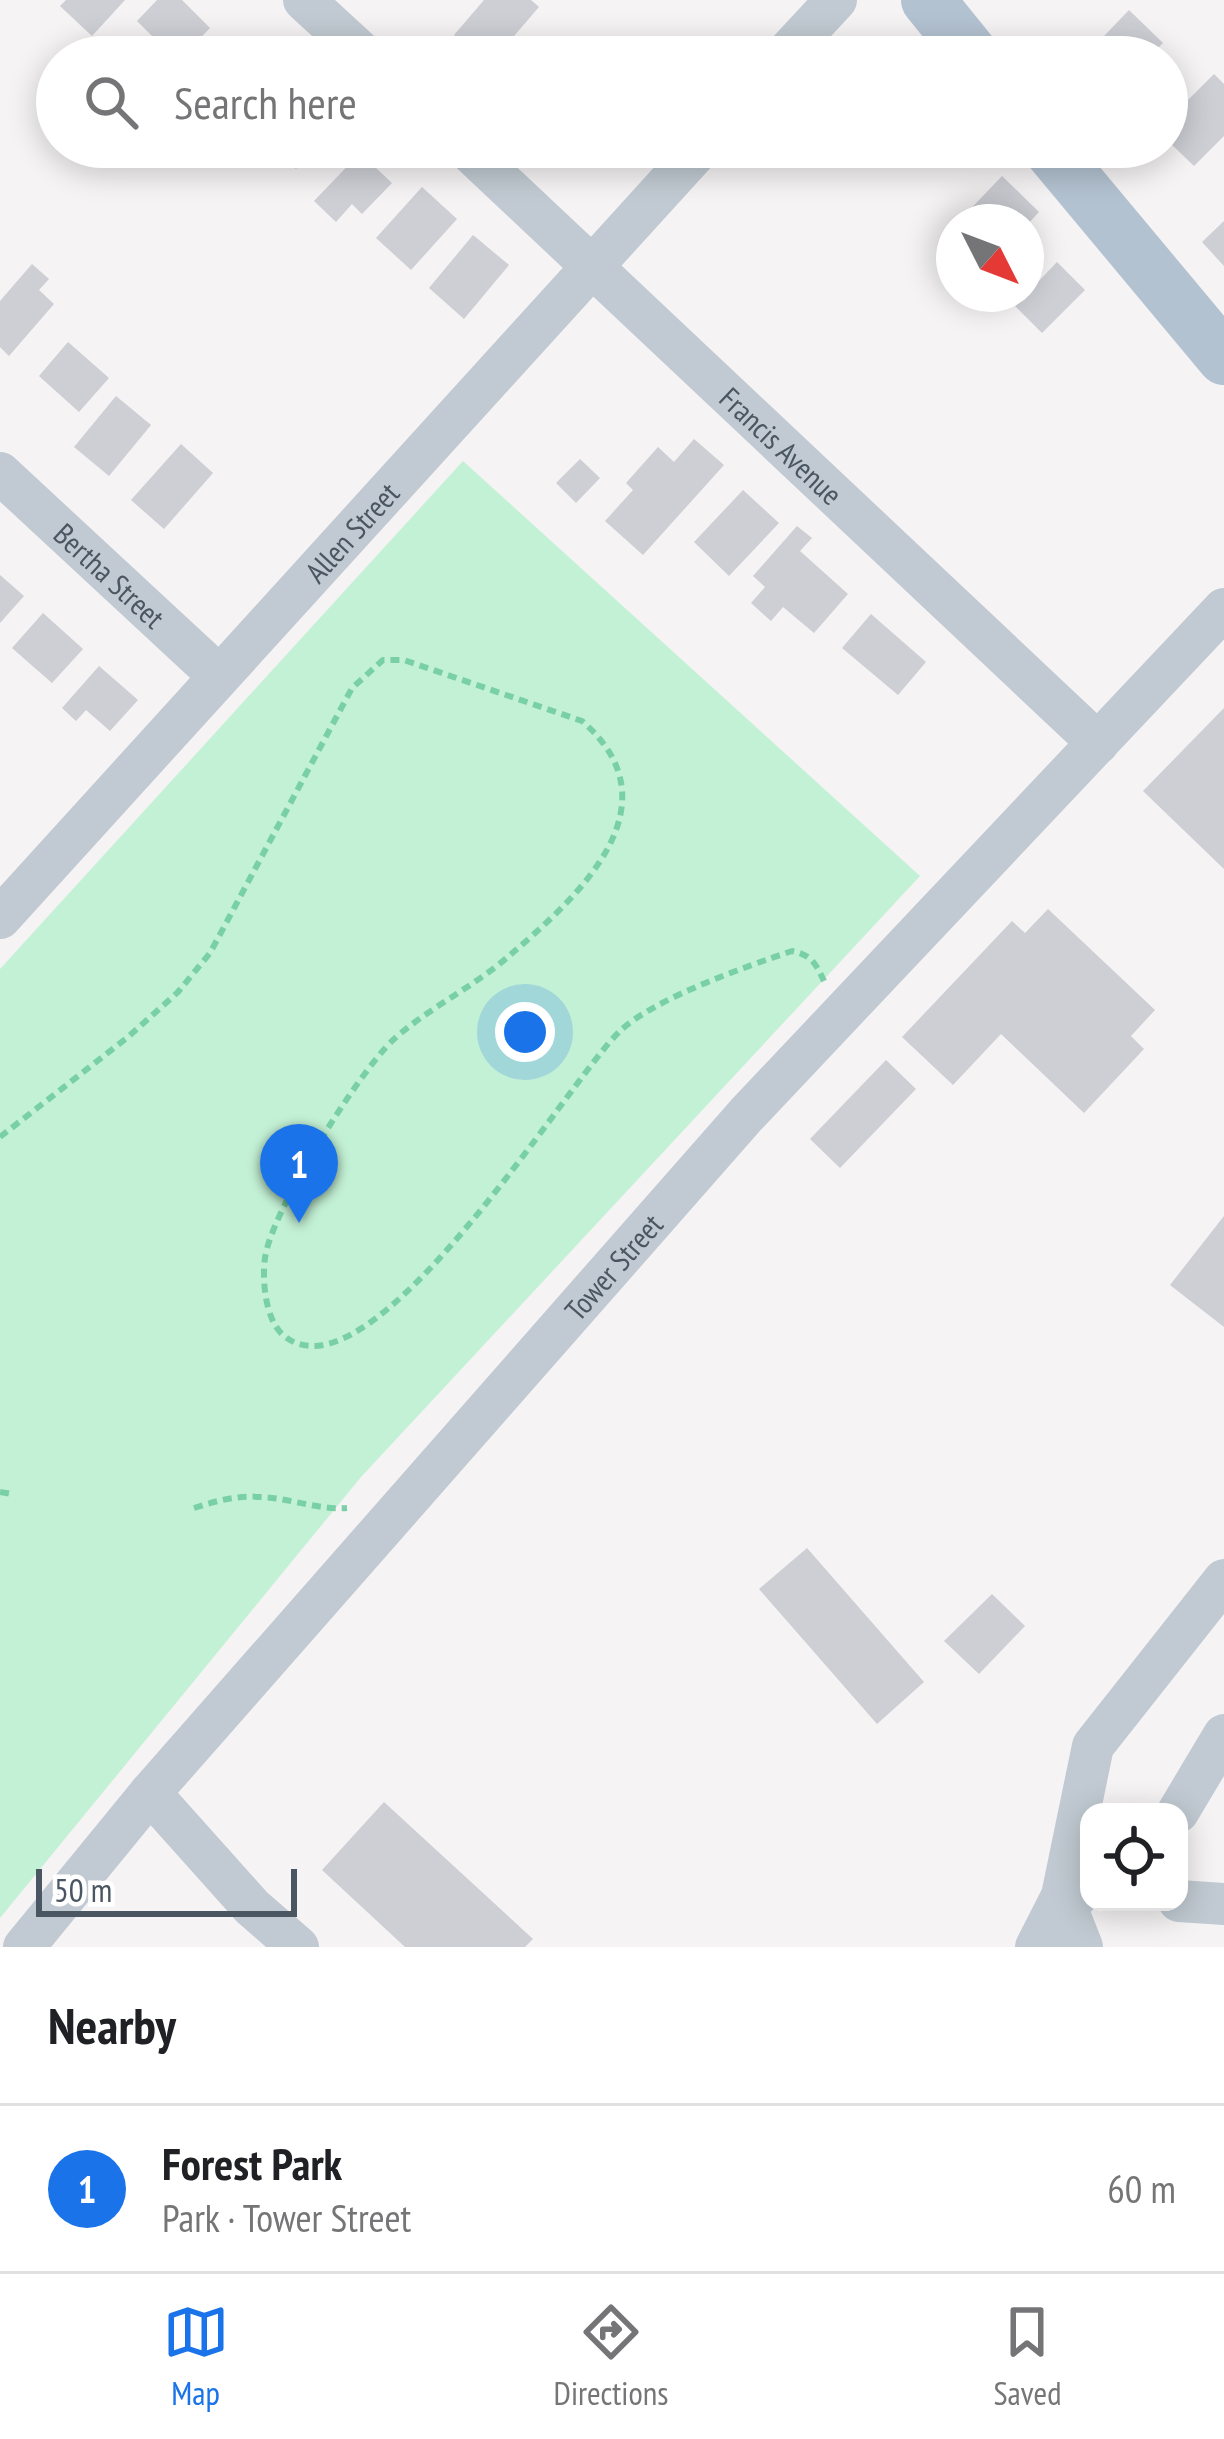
<!DOCTYPE html>
<html lang="en">
<head>
<meta charset="utf-8">
<style>
	body { margin:0; font-family:"PT Sans Narrow",sans-serif; background:#f2f2f2; color:#202124 }
	.controls { position:absolute; right:36px; bottom:36px; display:grid; overflow:hidden; border-radius:24px; box-shadow:0 6px 30px #0003 }
	.controls button { width:108px; height:108px; display:grid; place-items:center; padding:0; border:0; border-bottom:3px solid #e0e0e0; background:#fff; color:#202124; font:60px sans-serif }
	.compass { position:absolute; left:936px; top:204px; width:108px; height:108px; border-radius:50%; background:#fff; box-shadow:0 6px 30px #0003; rotate:132deg }
	.scale { position:absolute; left:36px; bottom:30px; width:261px; box-sizing:border-box; padding-left:12px; border:6px solid #4a5661; border-top:0; font-size:33px; line-height:42px; white-space:nowrap; color:#4a5661; -webkit-text-stroke:9px #fff; paint-order:stroke }
	.you { position:absolute; left:525px; top:1032px; width:42px; height:42px; margin:-30px; border:9px solid #fff; border-radius:50%; background:#1a73e8; box-shadow:0 0 0 18px #1a73e833 }
	.badge { display:grid; place-items:center; width:78px; height:78px; border-radius:50%; background:#1a73e8; color:#fff; font-size:39px; font-weight:700 }
	.pin { position:absolute; translate:-50% -99px; filter:drop-shadow(0 3px 6px #0008) }
	.pin::after { content:''; position:absolute; top:63px; width:42px; height:36px; background:inherit; clip-path:polygon(0 0,100% 0,50% 100%) }
	.list { margin:0; padding:0; list-style:none }
	h2 { display:flex; justify-content:space-between; align-items:center; height:156px; margin:0; padding:0 48px; font-size:51px }
	h2 small { font-size:39px; font-weight:400; color:#757577 }
	.list li { display:grid; grid-template-columns:78px 1fr auto; gap:36px; align-items:center; box-sizing:border-box; height:168px; padding:0 48px; border-top:3px solid #e0e0e0 }
	.list b { display:block; font-size:45px; white-space:nowrap }
	.list p { margin:0; font-size:39px; white-space:nowrap; color:#757577 }
	.list em { font-size:39px; font-style:normal; color:#757577 }
	.icon { flex:none; width:66px; height:66px; fill:none; stroke:currentColor; stroke-width:2; stroke-linecap:round; stroke-linejoin:round }
	.map { position:relative; flex:none; width:1224px; height:1947px; overflow:hidden }
	.search { position:absolute; background:#fff; box-shadow:0 6px 30px #0003; left:36px; right:36px; top:36px; height:132px; display:flex; align-items:center; gap:30px; box-sizing:border-box; padding:0 42px; border-radius:66px; color:#757577; font-size:45px }
	.sheet { height:324px; background:#fff }
	nav { display:flex; justify-content:space-around; align-items:center; box-sizing:border-box; height:168px; border-top:3px solid #e0e0e0; background:#fff; font-size:33px; color:#757577 }
	nav a { display:grid; justify-items:center; gap:6px }
	nav .on { color:#1a73e8 }
	.map>svg:first-child { display:block }
	.green { fill:#c3f1d5 }
	.building { fill:#cdcfd5 }
	.lines { fill:none; stroke-linecap:round; stroke-linejoin:round }
	.path { stroke:#7ad0a6; stroke-width:6; stroke-dasharray:9 6; stroke-linecap:butt }
	.minor { stroke:#c1cad2; stroke-width:42 }
	.major { stroke:#b3c2d1; stroke-width:54 }
	.labels { text-anchor:middle; dominant-baseline:central; stroke-width:9; stroke-linejoin:round; paint-order:stroke }
	.street-label { font-size:30px; fill:#4a5661; stroke:#fff }
</style>
</head>
<body>
<div class="map">
<svg width="1224" height="1947" viewBox="0 0 1224 1947">
	<rect width="100%" height="100%" fill="#f5f3f3"/>
	<path class="green" d="M 463,461 L 920,876 L 361,1477 L 0,1918 L 0,969 Z"/>
	<g class="building">
		<path d="M 66,0 L 125,0 L 92,36 L 60,6 Z"/>
		<path d="M 157,0 L 182,0 L 210,28 L 182,57 L 173,57 L 137,21 Z"/>
		<path d="M 484,0 L 531,0 L 539,7 L 496,57 L 479,57 L 454,35 Z"/>
		<path d="M 1129,10 L 1163,43 L 1149,57 L 1084,57 Z"/>
		<path d="M 1214,74 L 1224,84 L 1224,136 L 1194,166 L 1167,140 L 1167,121 Z"/>
		<path d="M 270,147 L 315,147 L 296,169 Z"/>
		<path d="M 360,153 L 392,183 L 362,214 L 352,204 L 336,222 L 314,201 Z"/>
		<path d="M 1002,176 L 1039,212 L 1026,226 L 1026,222 L 958,222 Z"/>
		<path d="M 422,187 L 457,219 L 411,270 L 376,238 Z"/>
		<path d="M 1224,221 L 1224,266 L 1202,242 Z"/>
		<path d="M 473,235 L 509,265 L 464,319 L 429,288 Z"/>
		<path d="M 1057,262 L 1085,290 L 1042,333 L 1015,306 Z"/>
		<path d="M 32,264 L 49,279 L 39,290 L 54,304 L 9,356 L 0,347 L 0,301 Z"/>
		<path d="M 68,342 L 109,378 L 79,412 L 39,376 Z"/>
		<path d="M 116,396 L 151,425 L 109,476 L 74,447 Z"/>
		<path d="M 694,439 L 724,465 L 643,555 L 605,521 L 633,490 L 626,483 L 658,447 L 674,462 Z"/>
		<path d="M 181,444 L 213,473 L 164,529 L 131,500 Z"/>
		<path d="M 580,459 L 600,478 L 576,503 L 556,483 Z"/>
		<path d="M 743,490 L 779,523 L 729,576 L 694,542 Z"/>
		<path d="M 797,526 L 812,538 L 800,551 L 848,594 L 814,633 L 783,607 L 771,621 L 751,603 L 765,587 L 753,576 Z"/>
		<path d="M 0,575 L 24,596 L 0,623 Z"/>
		<path d="M 43,613 L 83,649 L 52,683 L 12,648 Z"/>
		<path d="M 871,614 L 926,662 L 898,695 L 842,648 Z"/>
		<path d="M 99,666 L 138,700 L 110,731 L 86,710 L 76,721 L 62,708 Z"/>
		<path d="M 1224,708 L 1224,869 L 1143,791 Z"/>
		<path d="M 1048,909 L 1155,1010 L 1131,1036 L 1144,1049 L 1084,1113 L 1001,1034 L 953,1085 L 902,1037 L 1012,921 L 1025,933 Z"/>
		<path d="M 886,1060 L 916,1089 L 840,1168 L 810,1139 Z"/>
		<path d="M 1224,1216 L 1224,1327 L 1170,1285 Z"/>
		<path d="M 807,1548 L 924,1682 L 877,1724 L 759,1589 Z"/>
		<path d="M 992,1594 L 1025,1626 L 979,1674 L 944,1641 Z"/>
		<path d="M 384,1802 L 533,1939 L 525,1947 L 405,1947 L 322,1870 Z"/>
	</g>
	<g class="lines">
		<g class="path">
			<path d="M 0,1137 L 128,1037 L 178,992 L 210,953 L 352,688 L 383,660 L 404,660 L 582,721 C 679,805 579,896 510,955 C 474,987 428,1008 393,1040 C 358,1073 271,1212 265,1258 C 262,1280 265,1319 283,1335 C 370,1410 569,1079 620,1031 C 655,998 745,967 792,951 C 812,955 816,964 824,981"/>
			<path d="M 0,1492 L 12,1494"/>
			<path d="M 194,1508 C 216,1501 237,1495 260,1497 C 290,1498 317,1510 347,1508"/>
		</g>
		<g class="minor">
			<path d="M 304,0 L 366,57"/>
			<path d="M 783,57 L 836,0"/>
			<path id="s1" d="M 465,147 L 1098,743"/>
			<path id="s2" d="M 0,473 L 219,676"/>
			<path id="s3" d="M 0,918 L 701,147"/>
			<path d="M 150,1793 L 252,1907 L 298,1947"/>
			<path d="M 1178,1812 L 1224,1735"/>
			<path d="M 1179,1901 L 1224,1904"/>
			<path id="s4" d="M 24,1947 L 150,1793 L 746,1115 L 1224,609"/>
			<path d="M 1036,1947 L 1062,1896 L 1076,1897"/>
			<path d="M 1082,1947 L 1062,1896 L 1093,1746 L 1224,1580"/>
		</g>
		<g class="major">
			<path d="M 928,0 L 974,57"/>
			<path d="M 1048,147 L 1224,358"/>
		</g>
	</g>
	<g class="labels">
		<g class="street-label">
			<text stroke="none"><textPath href="#s1" startOffset="435">Francis Avenue</textPath></text>
			<text stroke="none"><textPath href="#s3" startOffset="522">Allen Street</textPath></text>
			<text stroke="none"><textPath href="#s2" startOffset="150">Bertha Street</textPath></text>
			<text stroke="none"><textPath href="#s4" startOffset="900">Tower Street</textPath></text>
		</g>
	</g>
</svg>
<div class="controls">
<button><svg class="icon" aria-label="locate" viewBox="0 0 24 24"><circle cx="12" cy="12" r="6"/><path d="M12 2v4M12 18v4M2 12h4M18 12h4"/></svg></button>
</div>
<svg class="compass" viewBox="-18 -18 36 36"><path d="M0-13l5 13h-10z" fill="#e53935"/><path d="M0 13l5-13h-10z" fill="#757577"/></svg>
<div class="scale">50 m</div>
<div class="you"></div>
<div class="pin badge" style="left:299px;top:1223px">1</div>
<div class="search"><svg class="icon" aria-label="search" viewBox="0 0 24 24"><circle cx="10" cy="10" r="6"/><path d="M15 15l6 6"/></svg>Search here</div>
</div>
<section class="sheet">
<h2>Nearby<small></small></h2>
<ul class="list">
<li><span class="badge">1</span><div><b>Forest Park</b><p>Park · Tower Street</p></div><em>60 m</em></li>
</ul>
</section>
<nav>
<a class="on"><svg class="icon" aria-label="map" viewBox="0 0 24 24"><path d="M3 6l6-2 6 2 6-2v14l-6 2-6-2-6 2zM9 4v14M15 6v14"/></svg>Map</a>
<a><svg class="icon" aria-label="directions" viewBox="0 0 24 24"><path d="M12 3l9 9-9 9-9-9zM9 14v-3h6M13 9l2 2-2 2"/></svg>Directions</a>
<a><svg class="icon" aria-label="saved" viewBox="0 0 24 24"><path d="M7 4h10v16l-5-4-5 4z"/></svg>Saved</a>
</nav>
</body>
</html>
